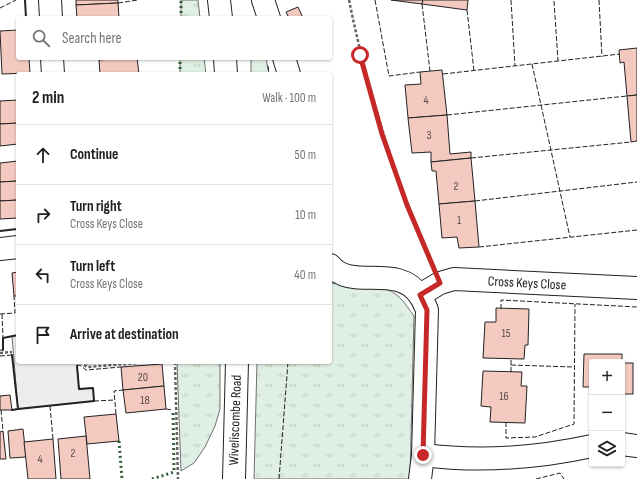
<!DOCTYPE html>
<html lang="en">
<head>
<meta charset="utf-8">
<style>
	body { margin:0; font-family:"Sofia Sans Condensed",sans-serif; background:#f6f6f6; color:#202124 }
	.controls { position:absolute; right:12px; bottom:12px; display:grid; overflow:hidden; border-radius:4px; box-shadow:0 1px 3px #0004 }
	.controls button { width:36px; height:36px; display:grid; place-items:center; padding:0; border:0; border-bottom:1px solid #e0e0e0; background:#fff; color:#202124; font:20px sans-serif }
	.stop { position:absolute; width:12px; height:12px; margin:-9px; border:3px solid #c62828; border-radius:50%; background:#fff }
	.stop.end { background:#c62828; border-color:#fff; box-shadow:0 1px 4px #0008 }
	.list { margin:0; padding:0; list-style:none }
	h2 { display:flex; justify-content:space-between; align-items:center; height:52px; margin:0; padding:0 16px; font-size:17px }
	h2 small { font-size:13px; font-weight:400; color:#757577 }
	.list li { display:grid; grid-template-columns:26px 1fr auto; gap:12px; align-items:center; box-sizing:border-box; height:60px; padding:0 16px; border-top:1px solid #e0e0e0 }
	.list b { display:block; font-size:15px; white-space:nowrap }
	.list p { margin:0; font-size:13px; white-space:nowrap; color:#757577 }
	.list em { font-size:13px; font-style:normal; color:#757577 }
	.icon { flex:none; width:22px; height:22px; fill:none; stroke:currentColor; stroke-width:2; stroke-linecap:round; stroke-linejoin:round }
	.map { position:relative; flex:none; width:637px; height:479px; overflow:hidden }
	.search { position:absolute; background:#fff; box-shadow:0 1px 3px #0004; left:16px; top:16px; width:316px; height:44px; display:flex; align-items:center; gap:10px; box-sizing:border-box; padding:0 14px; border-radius:4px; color:#757577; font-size:15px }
	.panel { position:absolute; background:#fff; box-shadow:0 1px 3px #0004; left:16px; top:72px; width:316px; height:292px; border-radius:4px }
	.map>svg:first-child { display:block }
	.grass { fill:url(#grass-tufts); stroke:#6f6f6f }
	.parking { fill:#ededed; stroke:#6f6f6f }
	.building { fill:#f3c9c0; stroke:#222 }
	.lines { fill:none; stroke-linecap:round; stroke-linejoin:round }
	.minor-casing { stroke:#222; stroke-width:24 }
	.secondary-casing { stroke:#222; stroke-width:24 }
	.path { stroke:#646464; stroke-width:2.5; stroke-dasharray:3 2; stroke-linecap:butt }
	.minor { stroke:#fff; stroke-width:22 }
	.secondary { stroke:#fff; stroke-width:22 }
	.hedge { stroke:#2f5e38; stroke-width:3; stroke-dasharray:2 3; stroke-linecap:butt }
	.fence { stroke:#222; stroke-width:1; stroke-dasharray:5 2; stroke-linecap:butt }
	.wall { stroke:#222; stroke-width:2 }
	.route { stroke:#c62828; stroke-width:5 }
	.labels { text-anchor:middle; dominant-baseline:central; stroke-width:3; stroke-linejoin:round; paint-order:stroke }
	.number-label { font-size:12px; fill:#564c4a }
	.street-label { font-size:14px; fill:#222; stroke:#fff }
</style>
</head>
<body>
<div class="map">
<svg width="637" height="479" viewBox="0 0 637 479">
	<defs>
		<pattern id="grass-tufts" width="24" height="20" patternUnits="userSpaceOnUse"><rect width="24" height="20" fill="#e0efe3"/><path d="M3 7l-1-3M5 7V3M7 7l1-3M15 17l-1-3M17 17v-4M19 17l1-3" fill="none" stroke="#c0cdc2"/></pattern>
	</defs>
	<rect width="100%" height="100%" fill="#fff"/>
	<g class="grass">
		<path d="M 181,0 L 198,0 L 200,18 L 181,18 Z"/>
		<path d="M 180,58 L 204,58 L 206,74 L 180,74 Z"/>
		<path d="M 251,58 L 266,58 L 269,74 L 251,74 Z"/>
		<path d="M 330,283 C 346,286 384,285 394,293 C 403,299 408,308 414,316 L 410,479 L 254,479 L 257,362 L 330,362 Z"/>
		<path d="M 177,362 L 220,362 L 220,409 L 215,426 L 205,447 L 194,463 L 181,471 Z"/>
	</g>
	<path class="parking" d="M 18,335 L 18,362 L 79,362 L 77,366 L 79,389 L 93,388 L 94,401 L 18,409 L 12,336 Z"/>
	<g class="building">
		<path d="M 76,0 L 118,0 L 118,3 L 76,5 Z"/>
		<path d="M 391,0 L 423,0 L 422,4 Z"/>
		<path d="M 423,0 L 468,0 L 467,10 L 422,4 Z"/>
		<path d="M 118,3 L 119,18 L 77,18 L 76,5 Z"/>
		<path d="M 298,7 L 303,18 L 289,18 L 286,12 Z"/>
		<path d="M 18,30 L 18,58 L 29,58 L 30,73 L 2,74 L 0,31 Z"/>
		<path d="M 637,48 L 637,95 L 627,96 L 624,62 L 620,63 L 619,50 Z"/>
		<path d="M 121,58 L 137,58 L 139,74 L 100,74 L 99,60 Z"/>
		<path d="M 442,70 L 447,115 L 408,118 L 405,85 L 421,84 L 420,72 Z"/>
		<path d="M 637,95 L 637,141 L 631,142 L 627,96 Z"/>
		<path d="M 18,100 L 18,123 L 0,124 L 0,101 Z"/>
		<path d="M 447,115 L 450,154 L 471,152 L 471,158 L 431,162 L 431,152 L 412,153 L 408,118 Z"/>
		<path d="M 18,123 L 18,144 L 0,146 L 0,124 Z"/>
		<path d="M 471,158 L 475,201 L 439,204 L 436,171 L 432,171 L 431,162 Z"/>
		<path d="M 18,161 L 18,181 L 0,182 L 0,163 Z"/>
		<path d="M 18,181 L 18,200 L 0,201 L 0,182 Z"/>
		<path d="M 18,200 L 18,218 L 0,219 L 0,201 Z"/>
		<path d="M 475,201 L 479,247 L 459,248 L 457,237 L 442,238 L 439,204 Z"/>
		<path d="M 18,272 L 18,296 L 14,296 L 12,273 Z"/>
		<path d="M 496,308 L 529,309 L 528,345 L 525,345 L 524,359 L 483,358 L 485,322 L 496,322 Z"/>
		<path d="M 584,354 L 622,354 L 622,362 L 592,362 L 592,387 L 583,387 Z"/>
		<rect x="622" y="363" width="11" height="31"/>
		<path d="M 162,364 L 164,386 L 123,390 L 121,367 Z"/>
		<path d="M 483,371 L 522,372 L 521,386 L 527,386 L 525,423 L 490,422 L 491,407 L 481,406 Z"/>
		<path d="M 164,386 L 166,409 L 126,413 L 123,390 Z"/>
		<path d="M 10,395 L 12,410 L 0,410 L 0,396 Z"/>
		<path d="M 116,414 L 119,441 L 87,444 L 84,417 Z"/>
		<path d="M 23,429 L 26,457 L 10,458 L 8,431 Z"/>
		<path d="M 3,431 L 6,459 L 0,459 L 0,432 Z"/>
		<path d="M 86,436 L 90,479 L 61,479 L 58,439 Z"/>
		<path d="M 53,439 L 56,479 L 28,479 L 24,442 Z"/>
	</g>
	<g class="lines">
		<g class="minor-casing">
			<g id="minor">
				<path d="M 50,0 L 51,18"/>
				<path d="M 263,0 L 269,18"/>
				<path d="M 52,58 L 53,74"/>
				<path d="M 284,58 L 289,74"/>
				<path d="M 0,249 L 18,247"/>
				<path d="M 330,265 C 352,292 398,262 420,296 C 423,300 425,305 427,310 L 423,455 L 420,479"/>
				<path d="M 420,295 L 440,283 L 454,279 L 637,288"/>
				<path d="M 622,444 L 637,446"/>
				<path d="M 423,455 C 479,462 537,458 592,446"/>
			</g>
		</g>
		<g class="secondary-casing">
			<g id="secondary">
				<path d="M 219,0 L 221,18"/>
				<path d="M 225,58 L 226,74"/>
				<path d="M 234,479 L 237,362"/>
			</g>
		</g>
		<g class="path">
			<path d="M 349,0 C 367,89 394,174 429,258"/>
			<path d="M 0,353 L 12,352"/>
			<path d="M 80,362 L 87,367 L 151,362"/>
			<path d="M 175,362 L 178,479"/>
		</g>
		<use href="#minor" class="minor"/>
		<use href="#secondary" class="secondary"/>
		<g class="hedge">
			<path d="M 181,18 L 181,0"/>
			<path d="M 180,74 L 180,58"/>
			<path d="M 119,441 L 122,479"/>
			<path d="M 152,479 L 174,472 L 173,410"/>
		</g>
		<g class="fence">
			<path d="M 375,0 L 389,76 L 420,72"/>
			<path d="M 511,0 L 515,66"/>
			<path d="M 599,0 L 602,57"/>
			<path d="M 554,1 L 558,61"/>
			<path d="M 118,3 L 138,0"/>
			<path d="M 422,4 L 430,71"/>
			<path d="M 0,8 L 16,0"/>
			<path d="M 467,10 L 474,71"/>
			<path d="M 532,64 L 570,237"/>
			<path d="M 268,66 L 269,74"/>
			<path d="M 443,74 L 620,54"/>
			<path d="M 447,115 L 627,96"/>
			<path d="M 471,158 L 631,142"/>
			<path d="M 475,201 L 637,182"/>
			<path d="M 479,247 L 637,230"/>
			<path d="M 501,309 L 501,300 L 637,307"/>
			<path d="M 0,314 L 15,313 L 14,296"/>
			<path d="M 2,314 L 3,338"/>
			<path d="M 0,350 L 3,350"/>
			<path d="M 0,356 L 12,355"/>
			<path d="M 84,362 L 87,364 L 115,362"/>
			<path d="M 511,365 L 574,367"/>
			<path d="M 77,366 L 80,365 L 86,370 L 121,367"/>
			<path d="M 511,372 L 511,359"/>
			<path d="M 94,401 L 115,400"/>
			<path d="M 50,406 L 53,439"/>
			<path d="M 166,409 L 173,410"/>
			<path d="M 1,410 L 3,431"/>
			<path d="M 116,414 L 114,391 L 123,390"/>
			<path d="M 506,422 L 506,438 L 535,437 L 574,424 L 575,304"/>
			<path d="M 279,479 L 288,362"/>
			<path d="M 536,479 L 560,473 L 564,479"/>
		</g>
		<g class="wall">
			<path d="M 25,0 L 26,18"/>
			<path d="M 0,231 L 17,229 L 17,218"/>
			<path d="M 3,350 L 3,338 L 18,335"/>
			<path d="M 18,409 L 94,401 L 93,388 L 79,389 L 77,366"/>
			<path d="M 12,410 L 18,409 L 12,355"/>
		</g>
	</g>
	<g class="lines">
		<path class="route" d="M 360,55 L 382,134 L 407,205 L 440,283 L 420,295 L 427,310 L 423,455"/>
	</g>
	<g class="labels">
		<g class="number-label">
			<text x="426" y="100">4</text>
			<text x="429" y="135">3</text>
			<text x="456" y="186">2</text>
			<text x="459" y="220">1</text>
			<text x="506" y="333">15</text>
			<text x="143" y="377">20</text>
			<text x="504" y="396">16</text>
			<text x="145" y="400">18</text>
			<text x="73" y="453">2</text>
			<text x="40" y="459">4</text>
		</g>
		<g class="street-label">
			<text transform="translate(527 283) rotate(3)">Cross Keys Close</text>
			<text transform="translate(235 420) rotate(-88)">Wiveliscombe Road</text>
		</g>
	</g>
</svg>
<div class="controls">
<button>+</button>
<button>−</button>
<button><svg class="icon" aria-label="layers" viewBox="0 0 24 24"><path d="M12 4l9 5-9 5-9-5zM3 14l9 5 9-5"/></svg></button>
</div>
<div class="stop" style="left:360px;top:55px"></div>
<div class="stop end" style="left:423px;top:455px"></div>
<div class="search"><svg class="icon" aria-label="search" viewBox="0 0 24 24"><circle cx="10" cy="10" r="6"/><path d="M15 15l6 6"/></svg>Search here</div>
<section class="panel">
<h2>2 min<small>Walk · 100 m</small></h2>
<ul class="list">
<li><svg class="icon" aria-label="ahead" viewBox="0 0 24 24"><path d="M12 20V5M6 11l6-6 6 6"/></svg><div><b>Continue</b></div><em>50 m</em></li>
<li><svg class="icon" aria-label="right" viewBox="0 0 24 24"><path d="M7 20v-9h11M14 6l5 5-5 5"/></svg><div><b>Turn right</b><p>Cross Keys Close</p></div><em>10 m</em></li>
<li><svg class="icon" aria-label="left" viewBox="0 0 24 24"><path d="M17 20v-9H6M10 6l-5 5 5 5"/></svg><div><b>Turn left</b><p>Cross Keys Close</p></div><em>40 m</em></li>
<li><svg class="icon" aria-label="arrive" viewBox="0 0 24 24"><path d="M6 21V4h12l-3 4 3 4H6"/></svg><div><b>Arrive at destination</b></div></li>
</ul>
</section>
</div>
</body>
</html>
